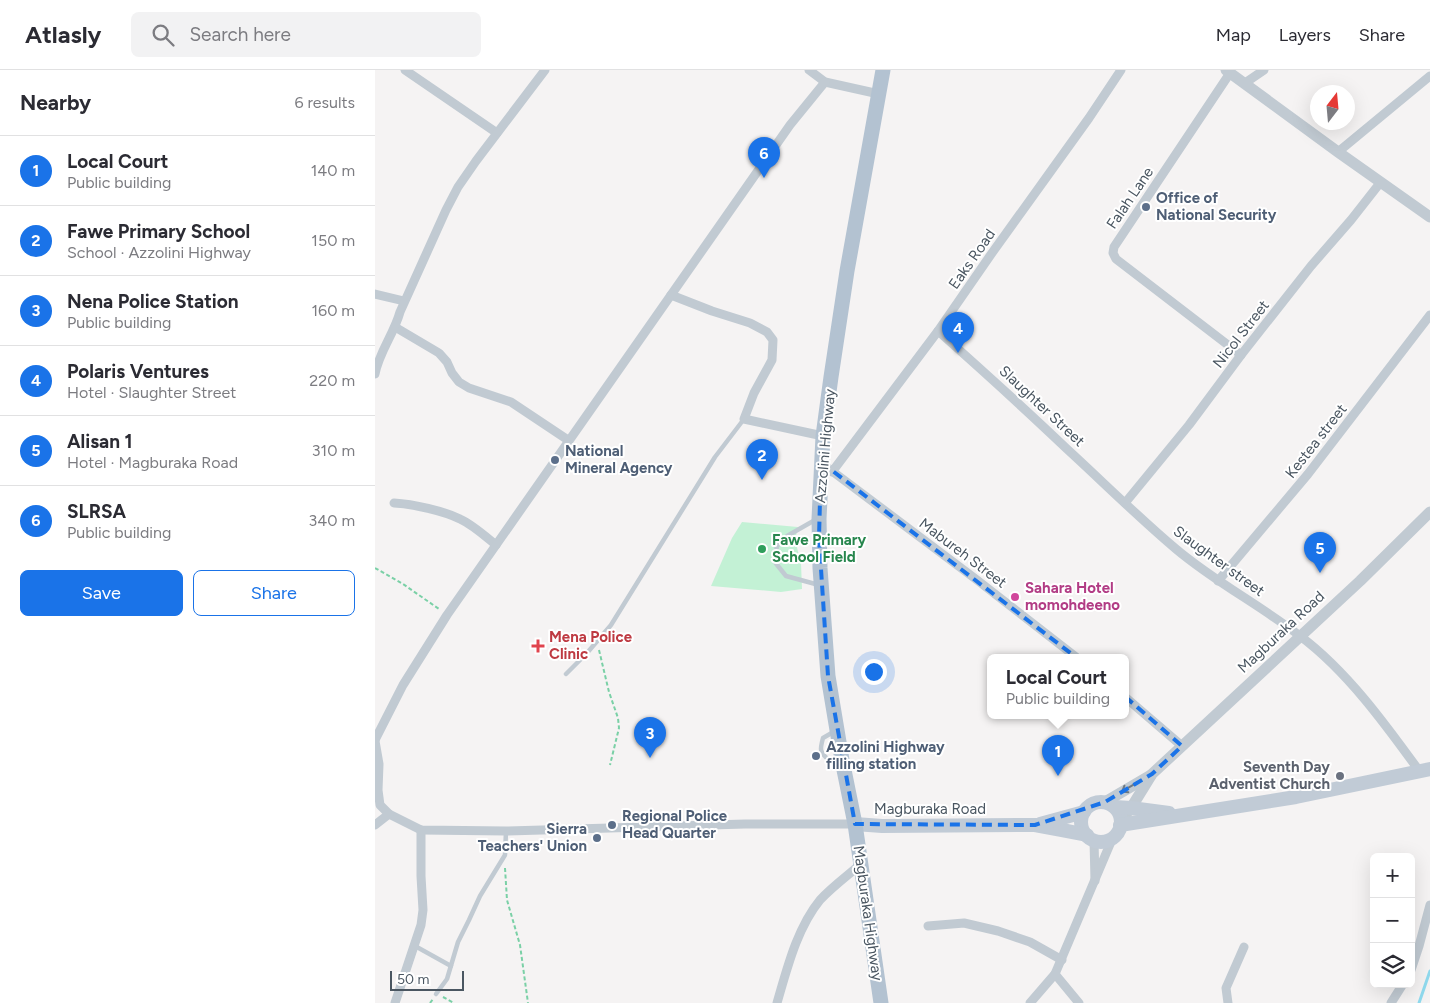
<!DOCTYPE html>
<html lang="en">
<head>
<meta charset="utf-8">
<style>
	body { margin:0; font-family:Figtree,sans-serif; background:#f2f2f3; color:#2b2b33 }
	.controls { position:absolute; right:15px; bottom:15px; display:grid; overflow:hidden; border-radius:8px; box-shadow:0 5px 20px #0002 }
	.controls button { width:45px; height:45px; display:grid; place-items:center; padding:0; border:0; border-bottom:1px solid #e1e1e2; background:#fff; color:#2b2b33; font:25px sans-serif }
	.compass { position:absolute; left:935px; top:15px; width:45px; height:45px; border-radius:50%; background:#fff; box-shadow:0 5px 20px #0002; rotate:16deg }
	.scale { position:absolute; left:15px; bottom:12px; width:74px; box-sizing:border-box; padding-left:5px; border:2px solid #4a5661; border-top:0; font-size:14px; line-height:18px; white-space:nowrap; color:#4a5661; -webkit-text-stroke:4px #fff; paint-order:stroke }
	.you { position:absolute; left:498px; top:601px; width:18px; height:18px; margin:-12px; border:4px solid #fff; border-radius:50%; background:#1a73e8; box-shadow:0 0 0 8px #1a73e833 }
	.badge { display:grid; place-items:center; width:32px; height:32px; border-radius:50%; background:#1a73e8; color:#fff; font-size:16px; font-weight:700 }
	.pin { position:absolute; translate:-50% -41px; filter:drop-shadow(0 1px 2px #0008) }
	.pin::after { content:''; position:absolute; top:26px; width:18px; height:15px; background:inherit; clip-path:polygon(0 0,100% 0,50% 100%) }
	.popup { position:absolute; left:612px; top:584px; width:142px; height:65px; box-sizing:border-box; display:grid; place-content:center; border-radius:8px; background:#fff; filter:drop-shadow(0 1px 4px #0005); font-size:16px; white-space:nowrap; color:#7c7c81 }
	.popup b { font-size:19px; color:#2b2b33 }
	.popup::after { content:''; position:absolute; left:50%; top:100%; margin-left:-10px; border:10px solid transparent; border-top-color:#fff }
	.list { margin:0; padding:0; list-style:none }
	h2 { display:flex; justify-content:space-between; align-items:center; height:65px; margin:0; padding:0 20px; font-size:21px }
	h2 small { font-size:16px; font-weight:400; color:#7c7c81 }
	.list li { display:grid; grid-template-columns:32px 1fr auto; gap:15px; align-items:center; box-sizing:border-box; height:70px; padding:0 20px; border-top:1px solid #e1e1e2 }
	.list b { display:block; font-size:19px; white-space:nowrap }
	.list p { margin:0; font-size:16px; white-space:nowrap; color:#7c7c81 }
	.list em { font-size:16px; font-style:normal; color:#7c7c81 }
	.actions { display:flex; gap:10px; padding:15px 20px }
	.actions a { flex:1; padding:11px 0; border:1px solid #1a73e8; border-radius:8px; text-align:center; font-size:18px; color:#1a73e8 }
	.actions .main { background:#1a73e8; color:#fff }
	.icon { flex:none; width:28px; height:28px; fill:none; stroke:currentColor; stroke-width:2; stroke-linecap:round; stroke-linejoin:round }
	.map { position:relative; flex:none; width:1055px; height:933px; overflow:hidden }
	header { display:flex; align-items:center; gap:30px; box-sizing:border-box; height:70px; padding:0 25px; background:#fff; border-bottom:1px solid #e1e1e2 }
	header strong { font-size:24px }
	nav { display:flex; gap:28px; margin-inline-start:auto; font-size:18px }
	.search { width:350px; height:45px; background:#f2f2f3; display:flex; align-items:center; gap:12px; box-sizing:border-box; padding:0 18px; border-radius:8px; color:#7c7c81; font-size:19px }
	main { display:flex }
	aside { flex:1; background:#fff }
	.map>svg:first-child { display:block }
	.green { fill:#c3f1d5 }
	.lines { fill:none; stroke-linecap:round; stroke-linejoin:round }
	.stream { stroke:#90daee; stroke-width:3 }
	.path { stroke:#7ad0a6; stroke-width:2; stroke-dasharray:4 2.5; stroke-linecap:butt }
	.service { stroke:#c1cad2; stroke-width:4.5 }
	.minor { stroke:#c1cad2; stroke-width:9 }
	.tertiary { stroke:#c1cad2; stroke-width:11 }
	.secondary { stroke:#c1cbd6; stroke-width:14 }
	.primary { stroke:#b3c2d1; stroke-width:15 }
	.oneway { stroke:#6e7983 }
	.marked { fill:none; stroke:#1a73e8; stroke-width:4; stroke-dasharray:10 6; stroke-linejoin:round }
	.service-dot { fill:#5c6f8a; stroke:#fff; stroke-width:2 }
	.leisure-dot { fill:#2e9e5b; stroke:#fff; stroke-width:2 }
	.hotel-dot { fill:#d1479c; stroke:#fff; stroke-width:2 }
	.health-dot { fill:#e0444e; stroke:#fff; stroke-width:2 }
	.worship-dot { fill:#6b7280; stroke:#fff; stroke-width:2 }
	.labels { text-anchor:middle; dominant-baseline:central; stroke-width:4; stroke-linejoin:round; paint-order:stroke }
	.street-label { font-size:15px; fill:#4a5661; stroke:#fff }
	.service-label { font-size:15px; font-weight:bold; fill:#4e5e75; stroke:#fff; text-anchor:start }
	.leisure-label { font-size:15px; font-weight:bold; fill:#27864d; stroke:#fff; text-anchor:start }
	.hotel-label { font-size:15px; font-weight:bold; fill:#b23c85; stroke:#fff; text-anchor:start }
	.health-label { font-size:15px; font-weight:bold; fill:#be3a42; stroke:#fff; text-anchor:start }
	.worship-label { font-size:15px; font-weight:bold; fill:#5b616d; stroke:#fff; text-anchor:end }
</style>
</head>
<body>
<header>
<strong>Atlasly</strong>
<div class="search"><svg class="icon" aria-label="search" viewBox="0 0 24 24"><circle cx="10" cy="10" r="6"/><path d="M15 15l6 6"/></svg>Search here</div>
<nav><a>Map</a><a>Layers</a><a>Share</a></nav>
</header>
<main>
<aside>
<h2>Nearby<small>6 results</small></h2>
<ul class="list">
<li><span class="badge">1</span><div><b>Local Court</b><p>Public building</p></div><em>140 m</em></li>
<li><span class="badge">2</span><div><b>Fawe Primary School</b><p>School · Azzolini Highway</p></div><em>150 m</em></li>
<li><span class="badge">3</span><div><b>Nena Police Station</b><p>Public building</p></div><em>160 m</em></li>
<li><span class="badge">4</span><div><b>Polaris Ventures</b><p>Hotel · Slaughter Street</p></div><em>220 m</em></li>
<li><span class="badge">5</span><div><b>Alisan 1</b><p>Hotel · Magburaka Road</p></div><em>310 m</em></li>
<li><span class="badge">6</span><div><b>SLRSA</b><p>Public building</p></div><em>340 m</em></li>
</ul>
<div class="actions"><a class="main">Save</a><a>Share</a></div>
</aside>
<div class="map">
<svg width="1055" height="933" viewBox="0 0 1055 933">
	<rect width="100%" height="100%" fill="#f5f3f3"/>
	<path class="green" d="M 367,452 L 423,457 L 420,470 L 426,493 L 427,519 L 406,522 L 336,516 L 357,468 Z"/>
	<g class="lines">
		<path class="stream" d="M 1044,933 L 1055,901"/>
		<g class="path">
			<path d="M 0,498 L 28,514 L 64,539"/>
			<path d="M 224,580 L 234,622 L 243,648 L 244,658 L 235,695"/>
			<path d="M 130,798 L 132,830 L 145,875 L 153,933"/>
			<path d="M 68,927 L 79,933"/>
			<path d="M 55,933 L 58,929"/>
		</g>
		<g class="service">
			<path d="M 440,450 L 412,466 L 402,476 L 399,491 L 411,506 L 444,515"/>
			<path d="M 191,604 L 212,583 L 236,555 L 340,387 L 369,349"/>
			<path d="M 460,661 L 448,668 C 445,679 444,682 454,690 L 463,690"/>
			<path d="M 40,876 L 76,896"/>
			<path d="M 61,924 L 72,909 L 83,872 L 94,850 L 105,826 L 130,785 L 131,761"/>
		</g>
		<g class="minor">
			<path d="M 30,0 L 122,63"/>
			<path d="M 434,0 L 450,12 L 504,24"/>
			<path d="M 855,3 L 739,177 L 738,183 L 741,189 L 866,285"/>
			<path d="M 870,13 L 889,0"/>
			<path d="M 963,82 L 1055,6"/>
			<path d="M 0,224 L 29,231"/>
			<path d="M 296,225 L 337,241 L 375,253 L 392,262 L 398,270 L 397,290 L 379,323 L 369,349 L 448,366"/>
			<path d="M 20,257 L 64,283 L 72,292 L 77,303 L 84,312 L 94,318 L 136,332 L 193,370"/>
			<path d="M 563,261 C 607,300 650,339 692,379 C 728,412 763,447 801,479 C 840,512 885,535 925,566 C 972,601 1011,655 1045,702"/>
			<path d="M 0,304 C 4,282 19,264 25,242 L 71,140 L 83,117 L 101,91 L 170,0"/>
			<path d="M 453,398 L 602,510 L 701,587"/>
			<path d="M 457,402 L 563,261 L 617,183 L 714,48 L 746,0"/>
			<path d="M 19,433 C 38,434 69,441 85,449 C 98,455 110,466 121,475"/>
			<path d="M 750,433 L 814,355 L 866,285 L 936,196 L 976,150 L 1005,113"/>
			<path d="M 843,511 L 933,404 L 1055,245"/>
			<path d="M 750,627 L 807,676"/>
			<path d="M 0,670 L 28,615 L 72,545 L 415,55 L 450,12"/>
			<path d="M 0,671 L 4,694 L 3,720 L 5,735 L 14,744 L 46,760 L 131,761 L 370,754 L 480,754"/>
			<path d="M 0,755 L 14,744"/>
			<path d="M 719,770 L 720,811"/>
			<path d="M 553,856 L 589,853 L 623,861 L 655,872 L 687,890"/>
			<path d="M 1036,900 L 1044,876 L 1055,835"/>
			<path d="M 680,904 L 704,933"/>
			<path d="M 20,933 L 46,855 L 48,840 L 46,806 L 46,760"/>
			<path d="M 402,933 C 412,899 422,858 445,830 C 457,817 472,806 486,794"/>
			<path d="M 655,933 L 680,904 L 738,767"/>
			<path d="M 853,933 L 851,918 L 869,877"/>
			<path d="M 1016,933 L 1028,914"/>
		</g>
		<g class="tertiary">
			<path d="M 851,0 L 963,82 L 1055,147"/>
			<path d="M 730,732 L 776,705"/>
			<path d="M 746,750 L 756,738 L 777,704 L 985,511 L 1055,442"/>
		</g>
		<g class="secondary">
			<circle cx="726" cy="752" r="20"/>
			<path d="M 740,737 L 756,738 L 794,743"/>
			<path d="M 480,754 L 507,756 L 660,755 L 687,760 L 712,765"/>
			<path d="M 665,754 L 709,742"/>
			<path d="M 745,755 L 921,727 L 1055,699"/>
		</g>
		<path class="primary" d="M 506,933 L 480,754 L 467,690 L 453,606 L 445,498 L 444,449 L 448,366 L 456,307 L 472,201 L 508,0"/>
	</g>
	<defs><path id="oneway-shaft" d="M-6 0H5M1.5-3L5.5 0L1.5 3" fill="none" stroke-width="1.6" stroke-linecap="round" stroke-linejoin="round" transform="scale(1.25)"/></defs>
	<use class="oneway" href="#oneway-shaft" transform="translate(753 718) rotate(149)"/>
	<path class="marked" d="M 446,392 L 732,611 L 807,676 L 777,704 L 730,732 L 660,755 L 480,754 L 453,606 L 444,468 Z"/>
	<g class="service-dot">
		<circle cx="771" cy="137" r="5"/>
		<circle cx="180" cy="390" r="5"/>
		<circle cx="441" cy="686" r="5"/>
		<circle cx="237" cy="755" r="5"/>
		<circle cx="222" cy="768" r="5"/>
	</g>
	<circle class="leisure-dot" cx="387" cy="479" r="5"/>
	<circle class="hotel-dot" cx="640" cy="527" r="5"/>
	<path class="health-dot" d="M160.5 568.5h5v5h5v5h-5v5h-5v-5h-5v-5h5z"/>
	<circle class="worship-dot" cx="965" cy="706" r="5"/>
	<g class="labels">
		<g class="street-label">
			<text transform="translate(755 128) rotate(-56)">Falah Lane</text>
			<text transform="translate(597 189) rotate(-55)">Eaks Road</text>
			<text transform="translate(866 264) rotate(-52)">Nicol Street</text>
			<text transform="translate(667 336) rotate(43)">Slaughter Street</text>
			<text transform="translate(941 371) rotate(-52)">Kestea street</text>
			<text transform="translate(450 376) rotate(-85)">Azzolini Highway</text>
			<text transform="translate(588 483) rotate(37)">Mabureh Street</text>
			<text transform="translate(844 491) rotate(36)">Slaughter street</text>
			<text transform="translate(906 562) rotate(-43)">Magburaka Road</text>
			<text x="555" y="739">Magburaka Road</text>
			<text transform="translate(493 843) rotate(82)">Magburaka Highway</text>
		</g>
		<g class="service-label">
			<text x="781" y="128">Office of<tspan x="781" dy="17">National Security</tspan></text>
			<text x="190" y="381">National<tspan x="190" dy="17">Mineral Agency</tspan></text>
			<text x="451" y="677">Azzolini Highway<tspan x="451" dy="17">filling station</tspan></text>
			<text x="247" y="746">Regional Police<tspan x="247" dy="17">Head Quarter</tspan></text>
			<text x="212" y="759" text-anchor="end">Sierra<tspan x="212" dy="17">Teachers' Union</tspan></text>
		</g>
		<g class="leisure-label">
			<text x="397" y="470">Fawe Primary<tspan x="397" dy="17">School Field</tspan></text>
		</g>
		<g class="hotel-label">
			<text x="650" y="518">Sahara Hotel<tspan x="650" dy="17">momohdeeno</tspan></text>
		</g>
		<g class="health-label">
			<text x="174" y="567">Mena Police<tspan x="174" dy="17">Clinic</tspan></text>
		</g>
		<g class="worship-label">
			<text x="955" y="697">Seventh Day<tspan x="955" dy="17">Adventist Church</tspan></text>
		</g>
	</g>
</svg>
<div class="controls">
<button>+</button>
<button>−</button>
<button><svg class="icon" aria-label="layers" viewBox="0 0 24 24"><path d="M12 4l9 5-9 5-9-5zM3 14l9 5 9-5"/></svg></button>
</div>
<svg class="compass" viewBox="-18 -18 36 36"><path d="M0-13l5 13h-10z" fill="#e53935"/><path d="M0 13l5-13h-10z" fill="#7c7c81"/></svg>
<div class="scale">50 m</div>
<div class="you"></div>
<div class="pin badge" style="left:683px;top:706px">1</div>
<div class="popup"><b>Local Court</b>Public building</div>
<div class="pin badge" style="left:387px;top:410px">2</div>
<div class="pin badge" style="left:275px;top:688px">3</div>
<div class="pin badge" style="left:583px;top:283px">4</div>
<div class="pin badge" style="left:945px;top:503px">5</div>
<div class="pin badge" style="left:389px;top:108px">6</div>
</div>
</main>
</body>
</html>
